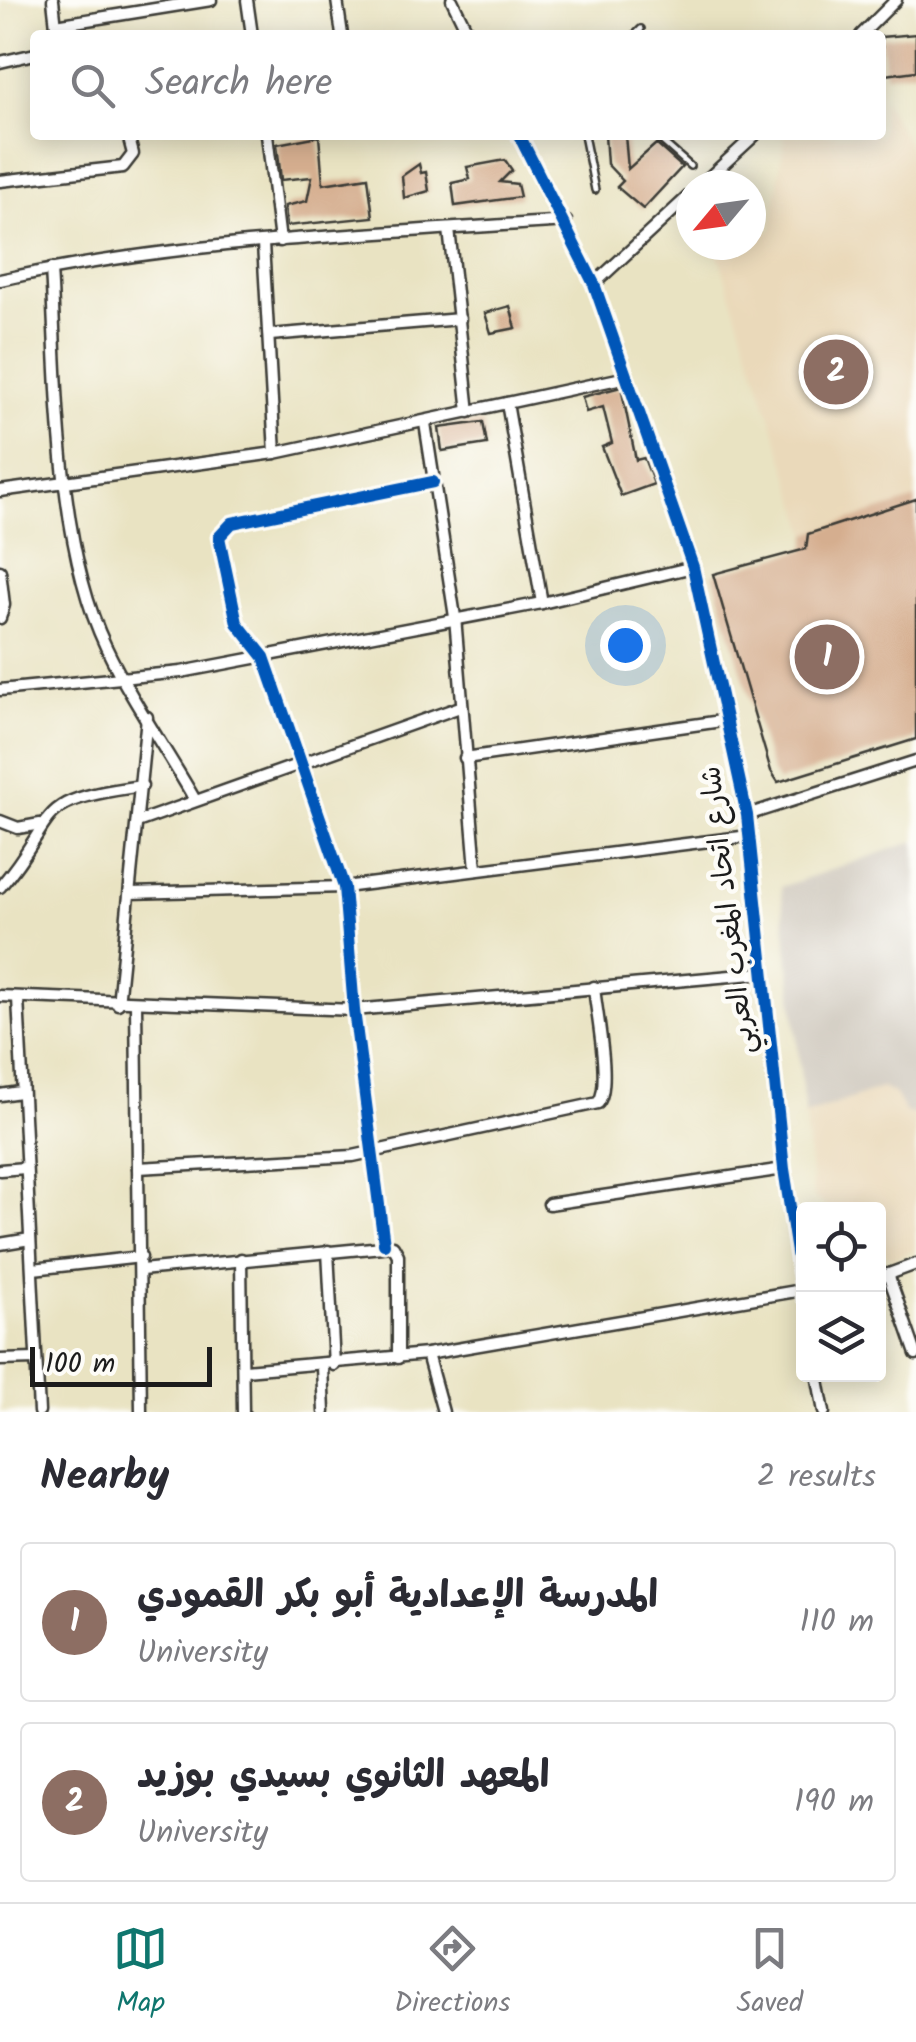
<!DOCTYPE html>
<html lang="en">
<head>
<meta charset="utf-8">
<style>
	body { margin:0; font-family:Kalam,"Playpen Sans Arabic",sans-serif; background:#f2f2f3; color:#2b2b33 }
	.controls { position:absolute; right:30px; bottom:30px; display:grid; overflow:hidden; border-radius:10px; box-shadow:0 5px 25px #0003 }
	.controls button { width:90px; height:90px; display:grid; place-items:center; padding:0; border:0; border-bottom:2px solid #e1e1e2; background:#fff; color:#2b2b33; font:50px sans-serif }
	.compass { position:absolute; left:676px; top:170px; width:90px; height:90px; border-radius:50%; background:#fff; box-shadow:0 5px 25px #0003; rotate:241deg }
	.scale { position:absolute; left:30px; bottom:25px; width:182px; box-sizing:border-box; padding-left:10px; border:5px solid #1c1c1c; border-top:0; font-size:28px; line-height:35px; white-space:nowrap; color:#1c1c1c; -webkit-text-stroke:8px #fdfcf7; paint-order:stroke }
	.you { position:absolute; left:625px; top:645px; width:35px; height:35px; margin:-25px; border:8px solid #fff; border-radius:50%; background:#1a73e8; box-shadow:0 0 0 15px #1a73e833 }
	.badge { display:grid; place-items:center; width:65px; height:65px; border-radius:50%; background:#0f766e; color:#fff; font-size:32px; font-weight:700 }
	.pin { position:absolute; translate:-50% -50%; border:5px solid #fff; box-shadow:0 2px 10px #0006 }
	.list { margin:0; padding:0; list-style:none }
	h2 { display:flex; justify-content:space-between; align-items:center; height:130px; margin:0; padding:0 40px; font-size:42px }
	h2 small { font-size:32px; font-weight:400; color:#7c7c81 }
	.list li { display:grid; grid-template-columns:65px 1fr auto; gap:30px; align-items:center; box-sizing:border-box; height:160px; margin:0 20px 20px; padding:0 20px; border:2px solid #e1e1e2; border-radius:10px }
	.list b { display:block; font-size:38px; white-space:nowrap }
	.list p { margin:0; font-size:32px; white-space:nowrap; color:#7c7c81 }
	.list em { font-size:32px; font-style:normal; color:#7c7c81 }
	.icon { flex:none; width:55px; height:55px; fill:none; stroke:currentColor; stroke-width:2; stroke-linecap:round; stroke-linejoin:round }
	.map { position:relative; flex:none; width:916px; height:1412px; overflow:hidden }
	.search { position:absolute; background:#fff; box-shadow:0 5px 25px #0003; left:30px; right:30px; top:30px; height:110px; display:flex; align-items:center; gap:25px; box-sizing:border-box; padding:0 35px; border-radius:10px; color:#7c7c81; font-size:38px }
	.sheet { height:490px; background:#fff }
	nav { display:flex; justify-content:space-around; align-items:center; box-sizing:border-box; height:140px; border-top:2px solid #e1e1e2; background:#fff; font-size:28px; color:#7c7c81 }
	nav a { display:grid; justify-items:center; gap:5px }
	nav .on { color:#0f766e }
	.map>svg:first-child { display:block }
	.built { fill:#ead9ba }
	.industrial { fill:#cac3b8 }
	.building { fill:#d5ae8f }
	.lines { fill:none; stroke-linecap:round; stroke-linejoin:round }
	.lane-casing { stroke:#3b3a35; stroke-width:10 }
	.street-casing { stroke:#3b3a35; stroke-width:15 }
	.lane { stroke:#fff; stroke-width:5 }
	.street { stroke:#fff; stroke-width:10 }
	.cycleway-casing { stroke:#fdfcf7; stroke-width:19 }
	.cycleway { stroke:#0057b8; stroke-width:12 }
	.labels { text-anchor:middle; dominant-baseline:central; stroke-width:9; stroke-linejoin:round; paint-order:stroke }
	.street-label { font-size:28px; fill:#1c1c1c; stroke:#fdfcf7 }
</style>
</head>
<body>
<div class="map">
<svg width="916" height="1412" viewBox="0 0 916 1412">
	<rect width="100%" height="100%" fill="#fdfcf7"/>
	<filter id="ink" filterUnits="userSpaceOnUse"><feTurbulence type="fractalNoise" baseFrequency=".01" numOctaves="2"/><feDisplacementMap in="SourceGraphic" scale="20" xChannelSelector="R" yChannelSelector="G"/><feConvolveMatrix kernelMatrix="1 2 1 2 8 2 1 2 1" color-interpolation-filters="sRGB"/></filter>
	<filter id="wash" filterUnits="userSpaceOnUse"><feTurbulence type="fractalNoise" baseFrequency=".0048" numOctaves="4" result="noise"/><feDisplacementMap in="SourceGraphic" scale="40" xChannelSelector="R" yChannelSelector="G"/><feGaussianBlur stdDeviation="2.25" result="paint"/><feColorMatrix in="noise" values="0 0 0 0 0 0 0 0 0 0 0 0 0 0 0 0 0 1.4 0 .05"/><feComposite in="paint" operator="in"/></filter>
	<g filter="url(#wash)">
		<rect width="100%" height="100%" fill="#e9e3c2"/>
		<g class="built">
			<path d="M 881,98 L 916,156 L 916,499 L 808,534 L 715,245 L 751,245 L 751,238 L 771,230 L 785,135 L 881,135 Z"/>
			<path d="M 916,842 L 916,1250 L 892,1259 L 879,1248 L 878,1210 L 829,1209 L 813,1196 L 805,1116 Z"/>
		</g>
		<path class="industrial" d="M 916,841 L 916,1115 L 905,1112 L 894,1093 L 881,1088 L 805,1115 L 781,887 Z"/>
		<g id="blocks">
			<g class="building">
				<path d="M 916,34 L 916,71 L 885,75 L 881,37 Z"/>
				<path d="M 605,135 L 625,135 L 628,169 L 656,144 L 682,167 L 643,209 L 617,187 L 623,181 L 607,164 Z"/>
				<path d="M 319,136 L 323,184 L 368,177 L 373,217 L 287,226 L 285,206 L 307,201 L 312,177 L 281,180 L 277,144 Z"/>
				<path d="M 505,160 L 512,170 L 500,182 L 517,184 L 520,197 L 455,206 L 452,183 L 470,179 L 467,167 Z"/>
				<path d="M 419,164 L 421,173 L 426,172 L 429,191 L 404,198 L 402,176 Z"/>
				<path d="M 510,306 L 516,328 L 491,333 L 485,313 Z"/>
				<path d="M 621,387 L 636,460 L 644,458 L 654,484 L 621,496 L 602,447 L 612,443 L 603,407 L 586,412 L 582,397 Z"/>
				<path d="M 483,422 L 487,444 L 442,451 L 439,428 Z"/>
				<path d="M 916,499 L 916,739 L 778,782 L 771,771 L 713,574 L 806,549 L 808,534 Z"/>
			</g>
		</g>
	</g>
	<g filter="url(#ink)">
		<use href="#blocks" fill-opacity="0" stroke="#3b3a35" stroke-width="2.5"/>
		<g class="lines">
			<g class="lane-casing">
				<g id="lane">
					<path d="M 635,35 L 641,29"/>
					<path d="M 584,135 L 595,190"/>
					<path d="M 655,135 L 690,166"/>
				</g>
			</g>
			<g class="street-casing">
				<g id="street">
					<path d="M 53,0 L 57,35"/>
					<path d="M 247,0 L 252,35"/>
					<path d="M 337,0 L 342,35"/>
					<path d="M 452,0 L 469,35"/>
					<path d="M 56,25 L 211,0"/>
					<path d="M 861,35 L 896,0"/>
					<path d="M 0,62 L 35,54"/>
					<path d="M 267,135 L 280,241"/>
					<path d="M 519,135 L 594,284 L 693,567 L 747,815 L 784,1169 L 804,1297"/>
					<path d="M 0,181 L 123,167 L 133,154 L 128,135"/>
					<path d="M 701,185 L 755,135"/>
					<path d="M 449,229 L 469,412"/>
					<path d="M 263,244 L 275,453"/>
					<path d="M 51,269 C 58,383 56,543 106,647 C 131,700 166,749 195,800"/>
					<path d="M 0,280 C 184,239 378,234 566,221"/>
					<path d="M 594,284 L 691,194"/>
					<path d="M 270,335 L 460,319"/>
					<path d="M 507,403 L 542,603"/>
					<path d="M 425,423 L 455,617 L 476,869"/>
					<path d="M 0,491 L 275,453 L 627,377"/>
					<path d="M 0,571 L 4,605 L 0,618"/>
					<path d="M 0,690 L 181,672 L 542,603 L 693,567"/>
					<path d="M 465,758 L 728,720"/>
					<path d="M 747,815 L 916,761"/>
					<path d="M 0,821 L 18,828 L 40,824"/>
					<path d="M 140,821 L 460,707"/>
					<path d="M 0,887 C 63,812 29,801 142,786"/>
					<path d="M 130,893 L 344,887 L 749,836"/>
					<path d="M 0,996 L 354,1010 L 764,973"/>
					<path d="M 18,998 L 39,1412"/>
					<path d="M 118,1004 L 147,717"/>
					<path d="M 136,1004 L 141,1412"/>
					<path d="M 0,1095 L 20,1092"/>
					<path d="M 138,1168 L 353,1156 L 598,1103 C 612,1086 596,1012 594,987"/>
					<path d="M 0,1170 L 25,1168"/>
					<path d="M 549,1204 L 784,1169"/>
					<path d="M 0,1244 L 30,1239"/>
					<path d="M 384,1244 L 354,1010 L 344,887 L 264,657 L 237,623 L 219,537 L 232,523 L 433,482"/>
					<path d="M 328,1251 L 334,1365"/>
					<path d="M 241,1259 L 243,1412"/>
					<path d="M 33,1269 L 141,1257"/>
					<path d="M 141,1270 L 393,1246 L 398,1255 L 398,1358"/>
					<path d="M 888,1274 L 916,1354"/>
					<path d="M 878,1278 L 916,1264"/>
					<path d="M 427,1354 L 443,1412"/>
					<path d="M 0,1360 L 35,1359"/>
					<path d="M 322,1367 L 324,1412"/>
					<path d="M 245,1370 L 427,1354 L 802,1290"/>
					<path d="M 817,1374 L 824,1412"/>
				</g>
			</g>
			<use href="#lane" class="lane"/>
			<use href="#street" class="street"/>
			<g class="cycleway-casing">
				<g id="cycleway">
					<path d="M 519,135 L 594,284 L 693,567 L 747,815 L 784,1169 L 804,1297"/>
					<path d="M 384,1244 L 354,1010 L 344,887 L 264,657 L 237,623 L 219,537 L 232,523 L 433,482"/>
				</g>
			</g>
			<use href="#cycleway" class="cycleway"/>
		</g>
	</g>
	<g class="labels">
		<g class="street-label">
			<text transform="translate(729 910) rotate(-97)">شارع اتحاد المغرب العربي</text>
		</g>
	</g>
</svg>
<div class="controls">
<button><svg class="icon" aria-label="locate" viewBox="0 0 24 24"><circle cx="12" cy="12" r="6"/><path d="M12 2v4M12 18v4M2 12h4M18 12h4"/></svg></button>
<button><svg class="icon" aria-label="layers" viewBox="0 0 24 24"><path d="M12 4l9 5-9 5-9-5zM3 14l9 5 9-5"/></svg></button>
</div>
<svg class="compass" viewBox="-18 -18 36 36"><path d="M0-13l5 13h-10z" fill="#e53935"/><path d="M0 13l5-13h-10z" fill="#7c7c81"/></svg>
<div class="scale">100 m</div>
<div class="you"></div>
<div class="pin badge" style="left:827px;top:657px;background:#8d6e63">1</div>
<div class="pin badge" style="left:836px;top:372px;background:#8d6e63">2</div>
<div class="search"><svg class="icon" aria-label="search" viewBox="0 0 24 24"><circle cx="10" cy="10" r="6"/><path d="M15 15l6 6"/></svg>Search here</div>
</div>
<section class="sheet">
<h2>Nearby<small>2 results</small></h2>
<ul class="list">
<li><span class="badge" style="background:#8d6e63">1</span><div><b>المدرسة الإعدادية أبو بكر القمودي</b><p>University</p></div><em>110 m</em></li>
<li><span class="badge" style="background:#8d6e63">2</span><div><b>المعهد الثانوي بسيدي بوزيد</b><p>University</p></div><em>190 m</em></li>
</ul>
</section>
<nav>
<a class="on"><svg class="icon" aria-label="map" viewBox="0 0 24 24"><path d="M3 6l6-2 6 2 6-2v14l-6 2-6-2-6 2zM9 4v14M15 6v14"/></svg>Map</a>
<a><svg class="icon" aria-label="directions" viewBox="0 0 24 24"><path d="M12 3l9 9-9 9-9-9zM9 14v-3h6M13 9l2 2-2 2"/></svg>Directions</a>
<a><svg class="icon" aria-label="saved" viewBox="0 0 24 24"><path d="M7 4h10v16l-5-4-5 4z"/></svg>Saved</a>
</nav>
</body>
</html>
